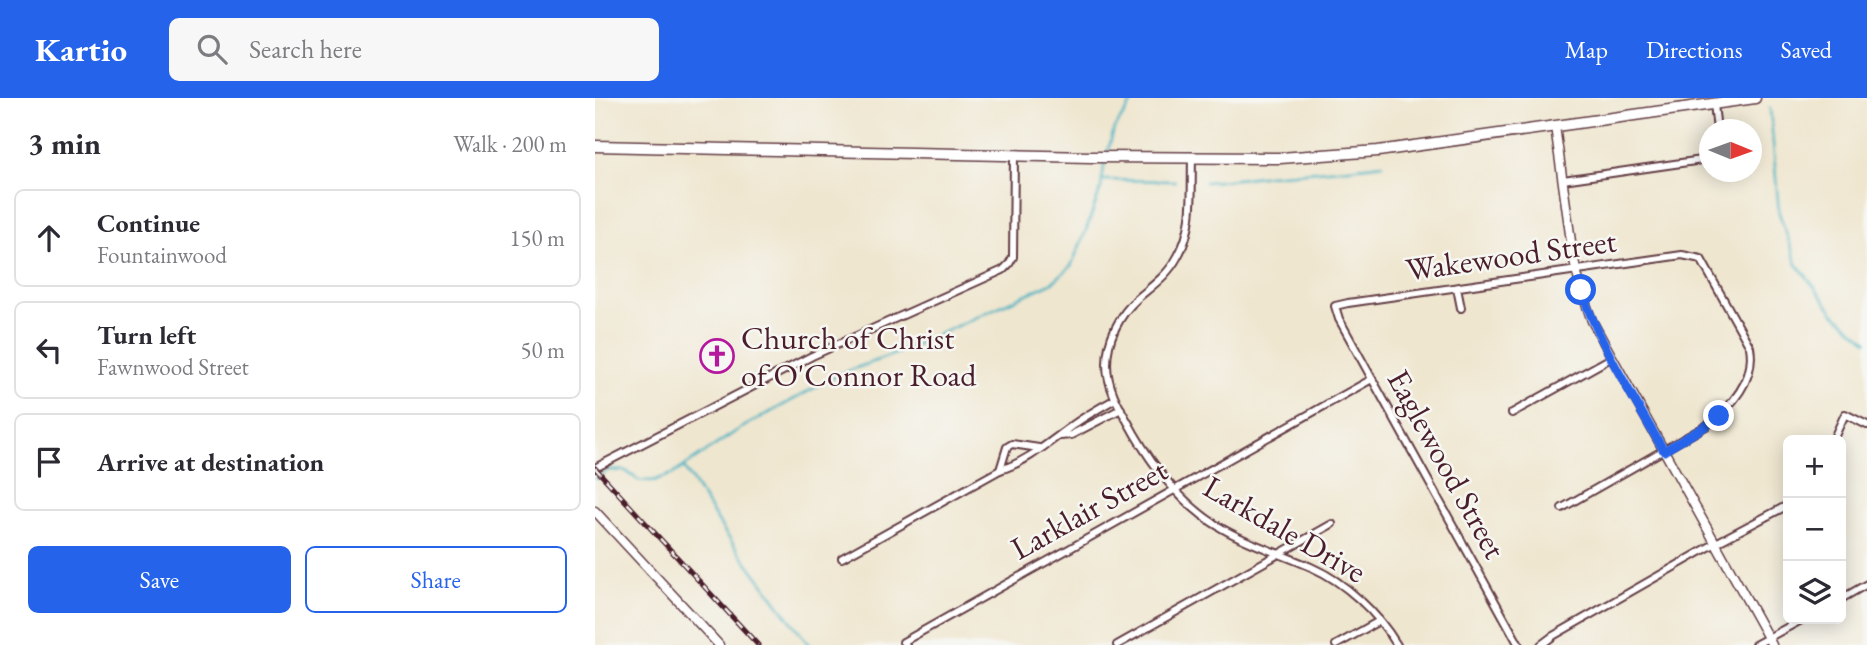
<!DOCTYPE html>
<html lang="en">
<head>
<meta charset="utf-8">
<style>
	body { margin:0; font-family:"EB Garamond",serif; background:#f7f7f7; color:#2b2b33 }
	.controls { position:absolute; right:21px; bottom:21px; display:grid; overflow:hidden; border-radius:10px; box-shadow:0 4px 18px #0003 }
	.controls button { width:63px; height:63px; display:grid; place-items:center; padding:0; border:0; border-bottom:2px solid #e1e1e2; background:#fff; color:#2b2b33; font:35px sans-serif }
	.compass { position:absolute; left:1104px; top:21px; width:63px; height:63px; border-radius:50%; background:#fff; box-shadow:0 4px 18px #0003; rotate:91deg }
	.stop { position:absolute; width:21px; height:21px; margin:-16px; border:5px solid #2563eb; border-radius:50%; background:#fff }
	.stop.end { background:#2563eb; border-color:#fff; box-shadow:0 2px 7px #0008 }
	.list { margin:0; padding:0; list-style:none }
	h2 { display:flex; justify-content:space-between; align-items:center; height:91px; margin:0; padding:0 28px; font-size:30px }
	h2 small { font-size:23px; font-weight:400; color:#7c7c81 }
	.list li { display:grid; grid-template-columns:46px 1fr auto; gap:21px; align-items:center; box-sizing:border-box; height:98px; margin:0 14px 14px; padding:0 14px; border:2px solid #e1e1e2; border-radius:10px }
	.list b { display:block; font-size:26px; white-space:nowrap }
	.list p { margin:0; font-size:23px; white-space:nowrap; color:#7c7c81 }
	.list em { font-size:23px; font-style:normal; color:#7c7c81 }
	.actions { display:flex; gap:14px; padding:21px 28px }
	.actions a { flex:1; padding:16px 0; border:2px solid #2563eb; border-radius:10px; text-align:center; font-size:24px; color:#2563eb }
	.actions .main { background:#2563eb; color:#fff }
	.icon { flex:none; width:38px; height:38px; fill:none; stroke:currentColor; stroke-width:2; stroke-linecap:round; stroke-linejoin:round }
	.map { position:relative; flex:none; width:1272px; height:547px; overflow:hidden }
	header { display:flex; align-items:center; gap:42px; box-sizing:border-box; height:98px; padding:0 35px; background:#2563eb; color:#fff }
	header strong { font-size:33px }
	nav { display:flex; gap:38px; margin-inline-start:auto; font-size:24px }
	.search { width:490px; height:63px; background:#f7f7f7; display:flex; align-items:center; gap:18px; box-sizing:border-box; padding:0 24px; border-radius:10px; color:#7c7c81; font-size:26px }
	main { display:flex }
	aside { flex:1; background:#fff }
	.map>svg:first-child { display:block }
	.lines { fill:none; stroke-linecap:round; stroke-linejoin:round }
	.stream { stroke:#46b2c3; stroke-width:2.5 }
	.minor-casing { stroke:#633d44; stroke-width:10 }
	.tertiary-casing { stroke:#633d44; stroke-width:11 }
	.secondary-casing { stroke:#633d44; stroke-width:13 }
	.minor { stroke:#fff; stroke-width:6 }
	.tertiary { stroke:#fff; stroke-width:8 }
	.secondary { stroke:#fff; stroke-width:10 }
	.rail-casing { stroke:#4a1f2b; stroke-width:5 }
	.rail { stroke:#f6f6f2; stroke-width:2.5; stroke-dasharray:8; stroke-linecap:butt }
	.route { stroke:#2563eb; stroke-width:9 }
	.labels { text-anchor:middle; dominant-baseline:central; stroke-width:5; stroke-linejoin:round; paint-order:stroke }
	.street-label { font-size:32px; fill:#4a1f2b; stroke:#f6f6f2 }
	.poi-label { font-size:32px; fill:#4a1f2b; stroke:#f6f6f2; text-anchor:start }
</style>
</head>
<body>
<header>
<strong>Kartio</strong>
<div class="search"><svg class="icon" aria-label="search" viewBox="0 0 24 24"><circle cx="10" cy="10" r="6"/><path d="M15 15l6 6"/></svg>Search here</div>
<nav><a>Map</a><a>Directions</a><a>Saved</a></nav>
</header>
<main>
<aside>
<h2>3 min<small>Walk · 200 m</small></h2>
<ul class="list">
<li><svg class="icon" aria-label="ahead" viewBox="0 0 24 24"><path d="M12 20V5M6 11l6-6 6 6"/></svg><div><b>Continue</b><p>Fountainwood</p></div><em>150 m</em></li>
<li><svg class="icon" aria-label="left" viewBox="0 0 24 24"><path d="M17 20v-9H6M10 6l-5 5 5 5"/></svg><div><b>Turn left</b><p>Fawnwood Street</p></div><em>50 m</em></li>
<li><svg class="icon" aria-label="arrive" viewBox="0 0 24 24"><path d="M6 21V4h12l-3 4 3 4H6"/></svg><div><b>Arrive at destination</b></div></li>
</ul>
<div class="actions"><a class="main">Save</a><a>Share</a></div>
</aside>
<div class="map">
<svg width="1272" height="547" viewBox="0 0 1272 547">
	<rect width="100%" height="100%" fill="#f6f6f2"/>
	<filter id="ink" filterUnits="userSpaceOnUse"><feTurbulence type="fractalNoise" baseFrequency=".0143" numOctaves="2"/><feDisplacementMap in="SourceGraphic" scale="14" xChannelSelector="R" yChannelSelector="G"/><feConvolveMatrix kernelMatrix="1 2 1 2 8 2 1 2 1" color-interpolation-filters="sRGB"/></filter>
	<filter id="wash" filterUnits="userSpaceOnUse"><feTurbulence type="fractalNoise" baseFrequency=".00686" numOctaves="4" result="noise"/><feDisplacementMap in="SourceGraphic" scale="28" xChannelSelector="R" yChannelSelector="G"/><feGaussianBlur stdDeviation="1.57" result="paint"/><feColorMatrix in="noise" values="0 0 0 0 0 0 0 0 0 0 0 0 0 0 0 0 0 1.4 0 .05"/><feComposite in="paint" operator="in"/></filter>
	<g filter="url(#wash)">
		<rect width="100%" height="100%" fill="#efe6cf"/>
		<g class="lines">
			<g class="stream">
				<path d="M 1175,10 L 1184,115 L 1202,166 L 1239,215 L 1272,243"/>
				<path d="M 512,56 L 519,31 L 540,0"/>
				<path d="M 506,82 L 580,83"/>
				<path d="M 610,84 C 632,83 653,79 674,77 C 712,74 750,71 788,66"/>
				<path d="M 89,370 L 131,436 L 214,547"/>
				<path d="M 0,381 L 14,372 L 31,373 L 43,382 L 58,383 L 78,376 L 143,332 L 245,276 L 305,254 L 458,184 L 476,168 L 490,135 L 506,90 L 510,62"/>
			</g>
		</g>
	</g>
	<g filter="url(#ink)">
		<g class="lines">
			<g class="minor-casing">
				<g id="minor">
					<path d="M 1119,6 L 1122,32"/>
					<path d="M 597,59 C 596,92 600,129 583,158 C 573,177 558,187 543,200 C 524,217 512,241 512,266 C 512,292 527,313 539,335 C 561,373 589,409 628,431 C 656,447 687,456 716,469 C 750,484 783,515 802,547"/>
					<path d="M 968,82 L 1114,61"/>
					<path d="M 862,190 L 866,210"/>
					<path d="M 917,315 L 1016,260"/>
					<path d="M 465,338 L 476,337 L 526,311"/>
					<path d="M 1238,342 L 1250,316 L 1272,327"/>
					<path d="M 0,370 L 217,258 L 408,172 L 414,166 L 418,159 L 419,57"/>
					<path d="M 405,372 L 412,349 L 417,346 L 444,350"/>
					<path d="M 247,460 L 405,372 C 431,364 452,346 474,330 C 488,319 505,310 520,301"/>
					<path d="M 1246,501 L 1272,486"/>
					<path d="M 311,547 L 308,544 L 777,281"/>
					<path d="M 522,547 L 737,426"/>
					<path d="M 741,547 L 784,523"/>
					<path d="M 924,547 L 744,221 L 740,208 L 753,205 L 1087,157 L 1106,161 L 1155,249 C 1161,282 1136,309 1111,328 L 967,410"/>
					<path d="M 946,547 L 958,538 L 1121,445 L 1193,407"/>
					<path d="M 1160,547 L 1208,521"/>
				</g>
			</g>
			<g class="tertiary-casing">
				<g id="tertiary">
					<path d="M 960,28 L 978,158 L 986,192 L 997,223 L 1177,547"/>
					<path d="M 0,413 L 124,547"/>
				</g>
			</g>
			<g class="secondary-casing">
				<path id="secondary" d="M 0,48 L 496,59 L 685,60 L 783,53 L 1160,0"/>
			</g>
			<use href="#minor" class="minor"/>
			<use href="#tertiary" class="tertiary"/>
			<use href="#secondary" class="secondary"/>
			<g class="rail-casing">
				<path id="rail" d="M 0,370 L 163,547"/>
			</g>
			<use href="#rail" class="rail"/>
		</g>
	</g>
	<g class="lines" filter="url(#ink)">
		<path class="route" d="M 986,192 C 1006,249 1039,301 1069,353 L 1111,328 L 1124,318"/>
	</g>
	<defs>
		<g id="church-ring" transform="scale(1.75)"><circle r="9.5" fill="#f6f6f2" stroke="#b5179e" stroke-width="1.5"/><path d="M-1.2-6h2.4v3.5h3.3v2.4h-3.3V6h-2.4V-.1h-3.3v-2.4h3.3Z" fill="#b5179e"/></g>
	</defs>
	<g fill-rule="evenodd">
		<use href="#church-ring" x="122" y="258"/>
	</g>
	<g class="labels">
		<g class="street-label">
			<text transform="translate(916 157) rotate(-8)">Wakewood Street</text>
			<text transform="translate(852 366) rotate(61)">Eaglewood Street</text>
			<text transform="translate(494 411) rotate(-29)">Larklair Street</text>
			<text transform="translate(690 431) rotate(30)">Larkdale Drive</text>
		</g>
		<g class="poi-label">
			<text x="146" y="240">Church of Christ<tspan x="146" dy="37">of O'Connor Road</tspan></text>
		</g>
	</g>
</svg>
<div class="controls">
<button>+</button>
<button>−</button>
<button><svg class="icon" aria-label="layers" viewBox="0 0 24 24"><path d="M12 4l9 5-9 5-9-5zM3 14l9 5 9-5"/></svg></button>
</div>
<svg class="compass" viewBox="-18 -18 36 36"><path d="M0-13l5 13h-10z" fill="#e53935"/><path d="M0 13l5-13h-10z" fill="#7c7c81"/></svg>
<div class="stop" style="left:986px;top:192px"></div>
<div class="stop end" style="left:1124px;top:318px"></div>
</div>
</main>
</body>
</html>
